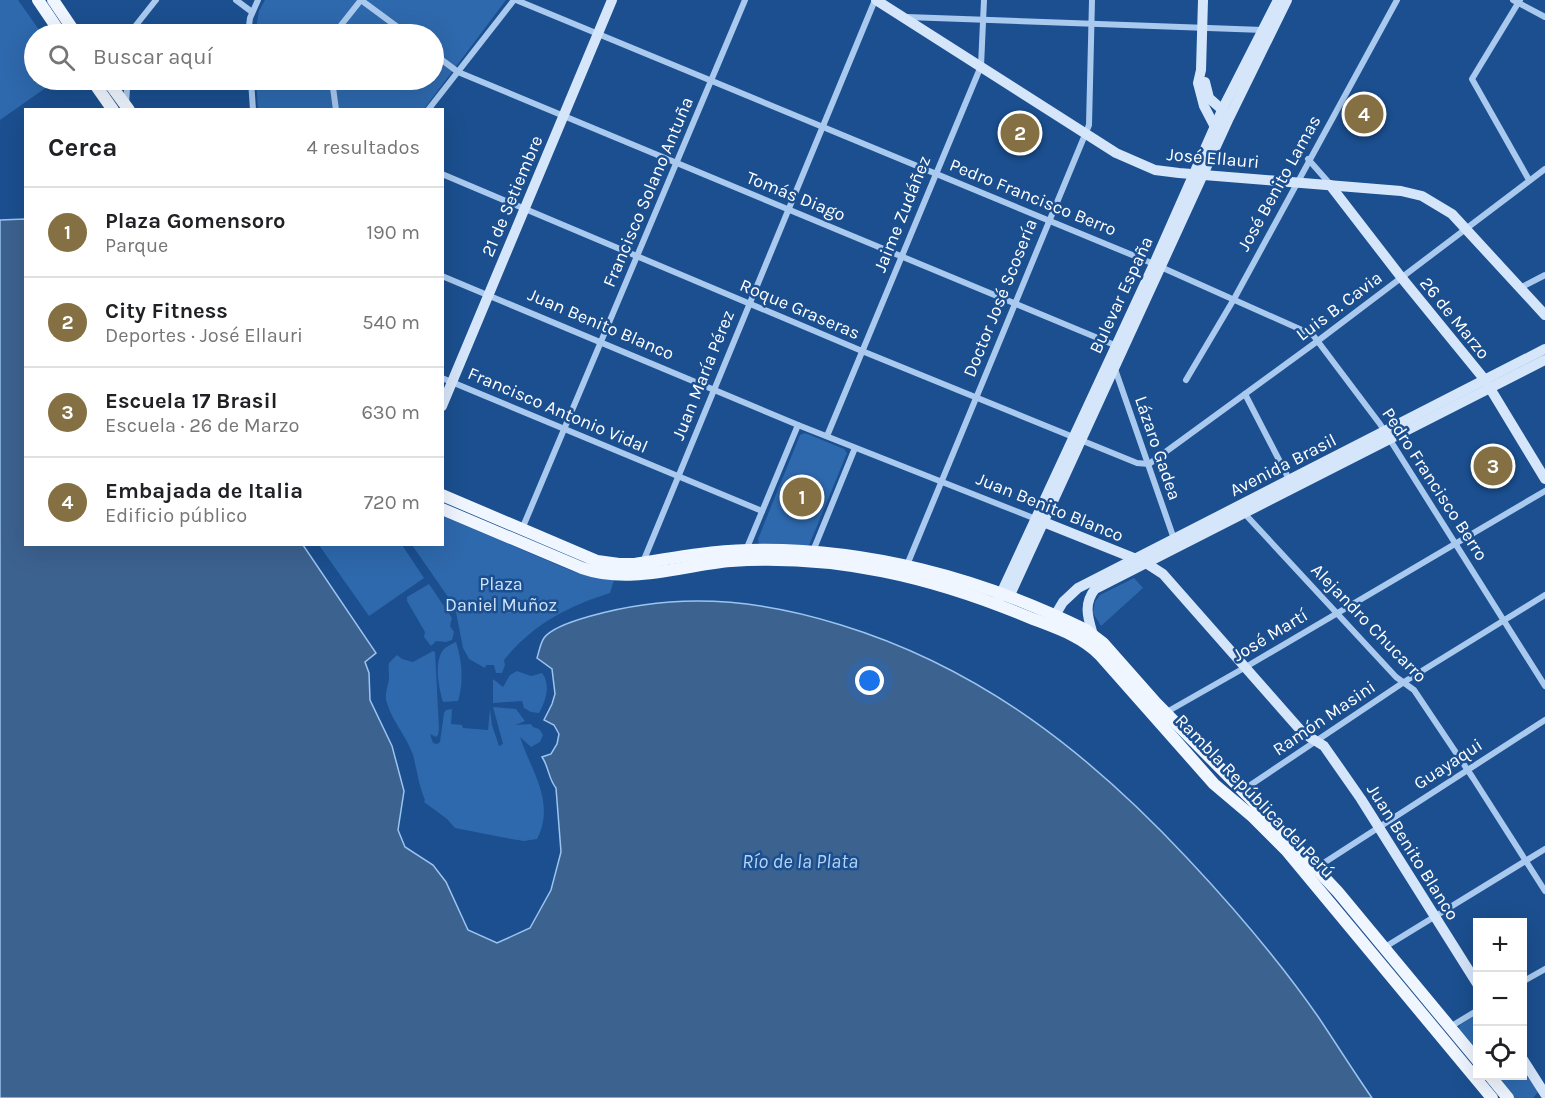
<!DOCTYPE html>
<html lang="es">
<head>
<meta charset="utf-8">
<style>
	body { margin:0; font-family:Karla,sans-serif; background:#f2f2f2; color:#202124 }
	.controls { position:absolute; right:18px; bottom:18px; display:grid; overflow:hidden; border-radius:0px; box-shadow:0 6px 24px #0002 }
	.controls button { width:54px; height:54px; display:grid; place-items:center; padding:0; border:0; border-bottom:2px solid #e0e0e0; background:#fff; color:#202124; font:30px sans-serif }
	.you { position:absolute; left:870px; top:681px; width:21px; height:21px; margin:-15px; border:4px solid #fff; border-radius:50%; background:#1a73e8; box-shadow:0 0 0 9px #1a73e833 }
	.badge { display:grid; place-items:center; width:39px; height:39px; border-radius:50%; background:#847042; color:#fff; font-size:20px; font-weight:700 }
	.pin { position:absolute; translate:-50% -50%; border:3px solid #fff; box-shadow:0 2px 6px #0006 }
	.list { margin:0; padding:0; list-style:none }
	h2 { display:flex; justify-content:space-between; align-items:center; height:78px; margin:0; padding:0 24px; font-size:26px }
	h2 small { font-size:20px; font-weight:400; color:#757577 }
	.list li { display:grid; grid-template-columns:39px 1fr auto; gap:18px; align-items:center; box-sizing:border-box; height:90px; padding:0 24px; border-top:2px solid #e0e0e0 }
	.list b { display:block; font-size:22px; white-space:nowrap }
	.list p { margin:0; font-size:20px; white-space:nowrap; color:#757577 }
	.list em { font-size:20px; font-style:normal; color:#757577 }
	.icon { flex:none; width:33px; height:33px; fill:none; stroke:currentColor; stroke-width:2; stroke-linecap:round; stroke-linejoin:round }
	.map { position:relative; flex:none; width:1545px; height:1098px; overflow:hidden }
	.search { position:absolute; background:#fff; box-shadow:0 6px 24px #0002; left:24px; top:24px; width:420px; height:66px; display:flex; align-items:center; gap:15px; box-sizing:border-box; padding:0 21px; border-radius:33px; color:#757577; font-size:22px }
	.panel { position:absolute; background:#fff; box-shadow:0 6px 24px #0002; left:24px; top:108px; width:420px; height:438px; border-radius:0px }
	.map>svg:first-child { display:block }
	.green { fill:#2e69ad }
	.water { fill:#3c6290; stroke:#9cc4f0; stroke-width:1.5 }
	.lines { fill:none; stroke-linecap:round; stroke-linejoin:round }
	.street { stroke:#a9c9ee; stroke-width:6 }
	.secondary { stroke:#d6e6fa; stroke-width:10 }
	.primary { stroke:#f0f6ff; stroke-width:12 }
	.labels { text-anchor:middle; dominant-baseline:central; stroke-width:5; stroke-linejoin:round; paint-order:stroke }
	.street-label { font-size:18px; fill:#fff; stroke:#1b4f8f }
	.park-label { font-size:18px; fill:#cfe3fa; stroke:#1b4f8f }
	.water-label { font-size:20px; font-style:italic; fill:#b5d3f5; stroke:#1b4f8f }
</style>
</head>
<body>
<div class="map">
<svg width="1545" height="1098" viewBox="0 0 1545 1098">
	<rect width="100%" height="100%" fill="#1b4f8f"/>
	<g class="green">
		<path d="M 0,0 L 18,0 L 42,34 L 34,34 L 34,80 L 57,80 L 0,120 Z"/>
		<path d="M 265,0 L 506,0 L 424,109 L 258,109 L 256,80 L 434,80 L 434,34 L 255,34 L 259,11 Z"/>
		<path d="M 805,433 L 844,449 L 847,453 L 810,543 L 808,546 L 759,545 L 758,539 L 800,435 Z"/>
		<path d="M 443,516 L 572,571 L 592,577 L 614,580 L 610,593 C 568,606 532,625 504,660 L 505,665 L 502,673 L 496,673 L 494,665 L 486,665 L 485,668 L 469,659 L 463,648 L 455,607 L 412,545 L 442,544 Z"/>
		<path d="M 319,545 L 402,545 L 424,578 L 369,616 Z"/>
		<path d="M 1134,578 L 1143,588 L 1101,626 L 1093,613 L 1095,602 L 1100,595 Z"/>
		<path d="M 429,584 L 452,618 L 450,626 L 454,632 L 452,640 L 446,642 L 436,641 L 431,646 L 424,637 L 425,632 L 407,601 L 407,597 Z"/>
		<path d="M 456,642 C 462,660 464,683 458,701 L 443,702 C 439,688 433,661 444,649 C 447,646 452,644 456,642 Z"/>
		<path d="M 433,651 L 435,652 L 439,729 L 438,735 L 436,737 L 430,734 L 433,743 L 437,744 L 440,742 L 444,713 L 446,710 L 452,709 L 451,724 L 462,725 L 463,728 L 488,730 L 490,709 L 492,725 L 499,746 L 503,744 L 493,707 L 516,709 L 525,721 L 515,725 L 531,724 L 533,727 L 539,729 L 543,735 L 540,742 L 531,747 L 520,737 C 531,771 556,802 537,839 L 524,841 L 511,839 L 455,828 L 447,819 L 424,802 L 425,800 C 419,786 417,770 413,755 C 406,735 391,720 386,700 C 385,690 389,685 389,677 C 389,672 388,668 389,663 L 397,655 L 402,659 L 413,662 Z"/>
		<path d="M 517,671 L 531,676 L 542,673 C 551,684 546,701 539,713 L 531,712 L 524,708 L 522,701 L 493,703 L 493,679 L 503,687 L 510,675 Z"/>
		<path d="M 1477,1014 L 1477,1055 L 1458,1030 L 1460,1025 Z"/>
		<path d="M 1523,1065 L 1538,1092 L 1533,1098 L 1513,1098 L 1494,1076 L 1522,1076 Z"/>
	</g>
	<path class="water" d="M 25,219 L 26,544 L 303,545 L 376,653 L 365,662 L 369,673 L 370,700 L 392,746 L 404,791 L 398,830 L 405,847 L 433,865 L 446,882 L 468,930 L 497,943 L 530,928 L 551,890 L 561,852 L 556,788 C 548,778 549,767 542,757 L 551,754 L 557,744 L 559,734 L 554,725 L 544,720 L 552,704 L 555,694 L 552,669 L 537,658 C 539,652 540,644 544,638 C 556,621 621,608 643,605 C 709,595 778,605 841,625 C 981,668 1089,753 1188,859 C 1235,909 1280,962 1319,1018 C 1337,1045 1354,1072 1372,1098 L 0,1098 L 0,220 Z"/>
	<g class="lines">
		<g class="street">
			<path d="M 236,0 L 252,12"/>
			<path d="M 361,0 L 407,34"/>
			<path d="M 516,0 L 1154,264 L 1313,335 L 1380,424 L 1545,686"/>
			<path d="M 1513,0 L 1545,17"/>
			<path d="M 1520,0 L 1472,79 L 1529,180"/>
			<path d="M 907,17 L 1263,30"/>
			<path d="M 129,34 L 156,0"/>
			<path d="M 248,34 L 250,18 L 258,0"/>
			<path d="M 334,34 L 361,0"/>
			<path d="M 434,54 L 458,72 L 1117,346"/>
			<path d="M 251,80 L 253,110"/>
			<path d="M 332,80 L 336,110"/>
			<path d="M 126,104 L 127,89 L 131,80"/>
			<path d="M 428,110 L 514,0"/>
			<path d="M 1308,159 L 1330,184"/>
			<path d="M 442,174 L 862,351 L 1137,463 L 1149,464 L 1319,340 L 1545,169"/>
			<path d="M 442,276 L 798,425 L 1036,519"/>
			<path d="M 1520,288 L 1545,275"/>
			<path d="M 1115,369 L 1174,539"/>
			<path d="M 442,378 L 762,511"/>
			<path d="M 1186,380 L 1234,299 L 1397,0"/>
			<path d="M 1245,394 L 1291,483"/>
			<path d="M 827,436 L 981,66 L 984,0"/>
			<path d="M 1244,513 L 1396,677 L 1414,690 L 1473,778 L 1545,891"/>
			<path d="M 522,529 L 745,0"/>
			<path d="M 746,550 L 798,425"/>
			<path d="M 813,551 L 855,448"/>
			<path d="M 643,562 L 875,0"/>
			<path d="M 907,565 L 1089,125 L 1092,0"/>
			<path d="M 1165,713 L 1244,668 L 1545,491"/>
			<path d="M 1243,790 L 1404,682 L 1545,595"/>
			<path d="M 1316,868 L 1545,720"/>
			<path d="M 1385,947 L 1545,849"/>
			<path d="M 1522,982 L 1545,969"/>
			<path d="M 1450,1027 L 1478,1010"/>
		</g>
		<g class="secondary">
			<path d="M 876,0 L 1116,153 L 1155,170 L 1179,173 L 1401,191 L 1422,196 L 1452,214 L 1545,315"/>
			<path d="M 1203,0 L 1201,70 L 1198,83 L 1204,106 L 1215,127"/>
			<path d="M 1205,82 L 1209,98 L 1227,114"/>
			<path d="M 1330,185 L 1401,277 L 1485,380 L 1545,479"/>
			<path d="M 442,406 L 612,0"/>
			<path d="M 1036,519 L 1146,563 L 1163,574 L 1303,733 L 1324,746 L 1361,799 L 1478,985"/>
			<path d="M 1009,597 L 1229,118 L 1287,0"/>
			<path d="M 998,600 L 1154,264 L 1223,108 L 1278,0"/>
			<path d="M 1051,622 L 1063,602 L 1078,588 L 1545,349"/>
			<path d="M 1093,635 C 1088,618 1083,604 1095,589 L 1545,360"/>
			<path d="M 1522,1058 L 1545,1094"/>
		</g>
		<g class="primary">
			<path d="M 38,0 L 61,34"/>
			<path d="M 53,0 L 76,34"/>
			<path d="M 92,80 L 113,110"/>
			<path d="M 107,80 L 129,110"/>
			<path d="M 442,495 L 597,561 L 619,564 L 635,564 C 672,558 710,551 748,550 C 865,547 981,578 1086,630 L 1103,643 L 1156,703 L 1248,796 L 1338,892 L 1478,1061"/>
			<path d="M 442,509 L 582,568 C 631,585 682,565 731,561 C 836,554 932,577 1028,617 C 1053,627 1081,635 1100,655 L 1214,784 L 1253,817 L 1286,850 L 1492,1098"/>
			<path d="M 1490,1076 L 1508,1098"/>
		</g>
	</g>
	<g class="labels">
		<g class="street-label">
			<text transform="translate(1213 158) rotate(5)">José Ellauri</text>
			<text transform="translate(1279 183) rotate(-61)">José Benito Lamas</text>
			<text transform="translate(648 192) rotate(-67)">Francisco Solano Antuña</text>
			<text transform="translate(512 196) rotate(-67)">21 de Setiembre</text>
			<text transform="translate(796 196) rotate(22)">Tomás Diago</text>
			<text transform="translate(1033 197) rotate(22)">Pedro Francisco Berro</text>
			<text transform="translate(902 214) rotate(-68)">Jaime Zudáñez</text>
			<text transform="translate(1121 295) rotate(-65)">Bulevar España</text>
			<text transform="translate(1000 298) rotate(-68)">Doctor José Scosería</text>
			<text transform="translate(1339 306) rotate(-37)">Luis B. Cavia</text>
			<text transform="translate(800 309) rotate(23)">Roque Graseras</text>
			<text transform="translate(1455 318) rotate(51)">26 de Marzo</text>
			<text transform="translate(601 324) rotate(23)">Juan Benito Blanco</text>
			<text transform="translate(703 375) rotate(-68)">Juan María Pérez</text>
			<text transform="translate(558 410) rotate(23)">Francisco Antonio Vidal</text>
			<text transform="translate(1158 448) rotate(71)">Lázaro Gadea</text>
			<text transform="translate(1283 465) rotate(-27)">Avenida Brasil</text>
			<text transform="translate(1435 484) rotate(57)">Pedro Francisco Berro</text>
			<text transform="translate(1050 507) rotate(22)">Juan Benito Blanco</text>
			<text transform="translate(1369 623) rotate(46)">Alejandro Chucarro</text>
			<text transform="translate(1270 635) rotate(-31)">José Martí</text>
			<text transform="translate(1324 718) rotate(-34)">Ramón Masini</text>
			<text transform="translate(1448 764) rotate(-33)">Guayaqui</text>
			<text transform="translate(1255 796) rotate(46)">Rambla República del Perú</text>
			<text transform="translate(1413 852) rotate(58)">Juan Benito Blanco</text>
		</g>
		<g class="park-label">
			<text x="501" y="584">Plaza<tspan x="501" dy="21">Daniel Muñoz</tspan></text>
		</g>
		<g class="water-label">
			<text x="800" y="861">Río de la Plata</text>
		</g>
	</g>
</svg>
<div class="controls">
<button>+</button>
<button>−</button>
<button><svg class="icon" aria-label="locate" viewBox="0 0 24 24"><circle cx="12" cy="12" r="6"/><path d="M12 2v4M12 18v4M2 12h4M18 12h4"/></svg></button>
</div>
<div class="you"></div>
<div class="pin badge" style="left:802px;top:497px">1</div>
<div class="pin badge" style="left:1020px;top:133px">2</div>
<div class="pin badge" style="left:1493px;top:466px">3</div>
<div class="pin badge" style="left:1364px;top:114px">4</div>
<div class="search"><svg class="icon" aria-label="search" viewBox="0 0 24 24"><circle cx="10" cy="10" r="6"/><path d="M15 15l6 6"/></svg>Buscar aquí</div>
<section class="panel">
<h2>Cerca<small>4 resultados</small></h2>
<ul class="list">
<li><span class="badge">1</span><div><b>Plaza Gomensoro</b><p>Parque</p></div><em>190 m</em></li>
<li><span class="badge">2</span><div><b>City Fitness</b><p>Deportes · José Ellauri</p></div><em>540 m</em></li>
<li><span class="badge">3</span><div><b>Escuela 17 Brasil</b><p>Escuela · 26 de Marzo</p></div><em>630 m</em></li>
<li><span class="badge">4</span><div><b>Embajada de Italia</b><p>Edificio público</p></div><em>720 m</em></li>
</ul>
</section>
</div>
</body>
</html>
